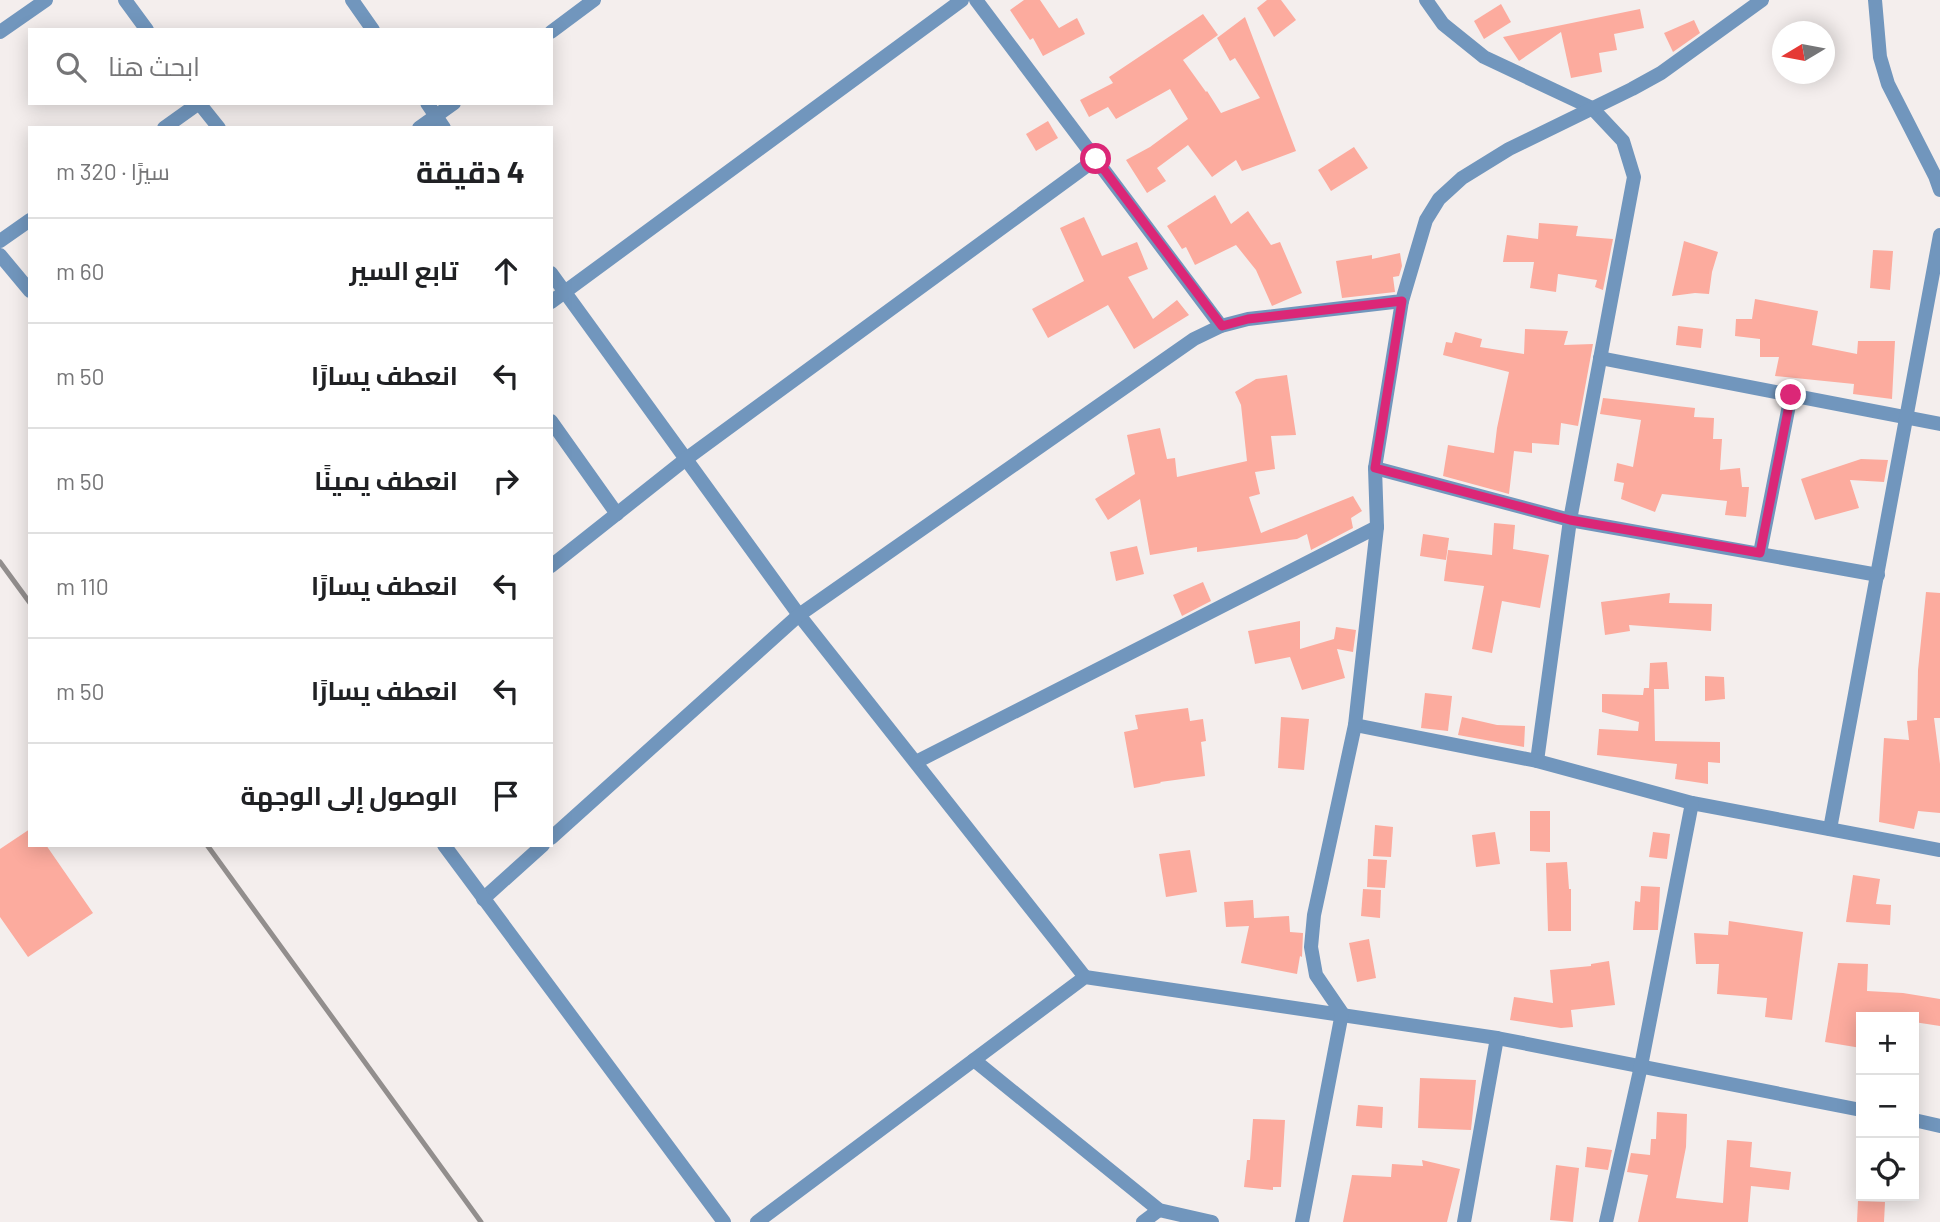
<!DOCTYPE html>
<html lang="ar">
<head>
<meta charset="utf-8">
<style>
	body { margin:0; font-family:Barlow,Cairo,sans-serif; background:#f6f6f6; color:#202124; direction:rtl }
	.controls { position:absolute; right:21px; bottom:21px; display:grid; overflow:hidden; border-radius:0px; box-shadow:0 4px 18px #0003 }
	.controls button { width:63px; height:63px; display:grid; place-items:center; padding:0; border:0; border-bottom:2px solid #e0e0e0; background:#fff; color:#202124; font:35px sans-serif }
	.compass { position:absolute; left:1772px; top:21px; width:63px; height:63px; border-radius:50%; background:#fff; box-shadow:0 4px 18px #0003; rotate:260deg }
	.stop { position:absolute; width:21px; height:21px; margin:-16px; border:5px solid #db2777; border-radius:50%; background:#fff }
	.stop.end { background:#db2777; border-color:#fff; box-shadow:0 2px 7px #0008 }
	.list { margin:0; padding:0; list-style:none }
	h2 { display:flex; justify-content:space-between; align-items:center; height:91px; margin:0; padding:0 28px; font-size:30px }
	h2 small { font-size:23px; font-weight:400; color:#757577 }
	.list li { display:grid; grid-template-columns:46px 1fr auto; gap:21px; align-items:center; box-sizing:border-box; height:105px; padding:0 28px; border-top:2px solid #e0e0e0 }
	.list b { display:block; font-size:26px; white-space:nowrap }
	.list em { font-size:23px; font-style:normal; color:#757577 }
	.icon { flex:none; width:38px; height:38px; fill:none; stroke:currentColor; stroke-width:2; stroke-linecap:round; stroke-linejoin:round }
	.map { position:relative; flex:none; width:1940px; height:1222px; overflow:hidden; direction:ltr }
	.search { position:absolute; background:#fff; box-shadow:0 4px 18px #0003; left:28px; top:28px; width:525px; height:77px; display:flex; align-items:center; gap:18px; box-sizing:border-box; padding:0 24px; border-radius:0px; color:#757577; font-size:26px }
	.panel { position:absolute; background:#fff; box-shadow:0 4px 18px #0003; left:28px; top:126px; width:525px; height:721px; border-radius:0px; direction:rtl }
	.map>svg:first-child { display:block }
	.building { fill:#fcab9e }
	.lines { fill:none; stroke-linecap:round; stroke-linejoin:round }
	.minor { stroke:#7196bd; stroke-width:14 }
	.tertiary { stroke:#7196bd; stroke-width:14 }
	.rail { stroke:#928e8d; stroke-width:5 }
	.route { stroke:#db2777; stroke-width:9 }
</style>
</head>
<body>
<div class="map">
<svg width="1940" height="1222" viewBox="0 0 1940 1222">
	<rect width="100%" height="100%" fill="#f4eeed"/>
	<g class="building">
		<path d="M 1024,0 L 1040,0 L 1059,28 L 1077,18 L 1085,34 L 1043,56 L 1033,38 L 1030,40 L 1010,10 Z"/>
		<path d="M 1267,0 L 1281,0 L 1296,20 L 1274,37 L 1257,8 Z"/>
		<path d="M 1501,4 L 1511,22 L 1484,39 L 1474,21 Z"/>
		<path d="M 1640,9 L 1644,28 L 1614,34 L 1617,50 L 1599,53 L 1602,72 L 1571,78 L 1561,32 L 1519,61 L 1503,37 Z"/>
		<path d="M 1203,14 L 1218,35 L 1183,60 L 1206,92 L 1207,91 L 1221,113 L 1260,98 L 1235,58 L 1230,61 L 1217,38 L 1245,17 L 1296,151 L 1242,171 L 1236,160 L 1212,177 L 1188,145 L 1157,168 L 1166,181 L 1147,193 L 1126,160 L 1150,147 L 1188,119 L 1170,89 L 1116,119 L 1108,107 L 1089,117 L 1080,100 L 1113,83 L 1109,77 Z"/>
		<path d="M 1694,20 L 1700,33 L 1673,52 L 1664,33 Z"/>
		<path d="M 1048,121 L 1058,138 L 1036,151 L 1026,134 Z"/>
		<path d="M 1354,147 L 1368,168 L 1331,191 L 1318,170 Z"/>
		<path d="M 1215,195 L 1231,224 L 1248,211 L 1271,245 L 1280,242 L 1302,293 L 1272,306 L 1256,270 L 1236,245 L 1195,265 L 1186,247 L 1182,249 L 1167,226 Z"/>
		<path d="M 1084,217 L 1102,256 L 1137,242 L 1148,269 L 1128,277 L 1153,319 L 1177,300 L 1189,315 L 1134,349 L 1108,305 L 1048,338 L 1032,309 L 1084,281 L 1060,228 Z"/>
		<path d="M 1539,223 L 1578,226 L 1576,236 L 1613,239 L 1603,290 L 1595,287 L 1597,280 L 1558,274 L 1556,292 L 1530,288 L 1534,262 L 1503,262 L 1507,235 L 1538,239 Z"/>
		<path d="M 1684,241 L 1718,252 L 1712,272 L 1709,294 L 1695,293 L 1672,296 Z"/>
		<path d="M 1873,250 L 1893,251 L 1890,290 L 1870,288 Z"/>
		<path d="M 1400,253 L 1402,266 L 1399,276 L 1393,277 L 1395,292 L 1342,298 L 1336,261 L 1372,255 L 1372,259 Z"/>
		<path d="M 1755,299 L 1818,311 L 1812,345 L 1857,354 L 1858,341 L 1895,341 L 1892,399 L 1853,394 L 1854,384 L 1775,376 L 1779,357 L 1760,357 L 1760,339 L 1735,336 L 1736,319 L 1752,319 Z"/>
		<path d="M 1678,326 L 1703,329 L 1701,348 L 1676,345 Z"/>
		<path d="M 1525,329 L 1568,331 L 1564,345 L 1593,344 L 1578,426 L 1561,423 L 1559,445 L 1532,443 L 1532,453 L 1514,451 L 1509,494 L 1443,476 L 1448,445 L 1494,453 L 1497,428 L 1509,372 L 1443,355 L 1446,342 L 1452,343 L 1455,332 L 1482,339 L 1480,347 L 1524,354 Z"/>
		<path d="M 1287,375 L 1296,435 L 1271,436 L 1275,469 L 1255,472 L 1260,494 L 1249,497 L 1261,533 L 1353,496 L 1362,511 L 1351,518 L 1353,528 L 1311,550 L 1307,534 L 1297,539 L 1197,552 L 1197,547 L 1150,555 L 1140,499 L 1108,520 L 1095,499 L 1135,474 L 1127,435 L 1160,428 L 1167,459 L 1175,458 L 1177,477 L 1247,461 L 1241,405 L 1235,392 L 1256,379 Z"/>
		<path d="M 1603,398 L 1695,408 L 1694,417 L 1714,418 L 1713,439 L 1722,439 L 1720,470 L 1740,468 L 1742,487 L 1749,487 L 1746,517 L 1725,515 L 1727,501 L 1662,494 L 1655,512 L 1621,499 L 1624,483 L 1614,481 L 1617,463 L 1633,467 L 1641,420 L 1600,414 Z"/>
		<path d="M 1861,459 L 1888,460 L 1884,482 L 1850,480 L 1859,508 L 1815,520 L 1801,479 Z"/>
		<path d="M 1494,523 L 1515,525 L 1513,549 L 1549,555 L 1540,608 L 1502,601 L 1492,653 L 1472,649 L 1484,586 L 1444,581 L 1448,550 L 1492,555 Z"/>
		<path d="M 1423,534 L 1449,538 L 1446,560 L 1420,556 Z"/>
		<path d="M 1137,546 L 1144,574 L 1116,581 L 1110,552 Z"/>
		<path d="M 1203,582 L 1211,601 L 1182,616 L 1173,595 Z"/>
		<path d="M 1926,592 L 1940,593 L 1940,718 L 1934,718 L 1940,764 L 1940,813 L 1918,811 L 1914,829 L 1879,822 L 1884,738 L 1909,740 L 1907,721 L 1917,720 L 1918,670 Z"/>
		<path d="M 1670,593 L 1669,603 L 1712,604 L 1711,631 L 1629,625 L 1630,631 L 1605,635 L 1601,602 Z"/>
		<path d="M 1300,621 L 1300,649 L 1334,639 L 1336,627 L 1356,630 L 1353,652 L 1337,649 L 1345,678 L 1302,690 L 1290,657 L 1255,664 L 1248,631 Z"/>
		<path d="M 1667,662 L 1669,689 L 1654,689 L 1655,741 L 1720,742 L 1720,763 L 1708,762 L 1708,784 L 1675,779 L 1677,764 L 1597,755 L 1599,729 L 1638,731 L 1639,722 L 1602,712 L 1602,694 L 1643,695 L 1644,688 L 1649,688 L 1650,663 Z"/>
		<path d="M 1705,676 L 1724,677 L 1725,699 L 1705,701 Z"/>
		<path d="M 1425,693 L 1452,696 L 1448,731 L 1421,728 Z"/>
		<path d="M 1188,708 L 1190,721 L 1203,719 L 1206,741 L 1201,742 L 1205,776 L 1160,782 L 1161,783 L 1134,788 L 1124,732 L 1138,729 L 1135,715 Z"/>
		<path d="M 1281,717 L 1309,719 L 1304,770 L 1278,768 Z"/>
		<path d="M 1462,717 L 1497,725 L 1525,726 L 1524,747 L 1458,735 Z"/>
		<path d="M 1530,811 L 1550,811 L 1550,852 L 1530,851 Z"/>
		<path d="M 1375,825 L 1393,827 L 1391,857 L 1373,856 Z"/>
		<path d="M 30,829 L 30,845 L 46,845 L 93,913 L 28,957 L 0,917 L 0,849 Z"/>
		<path d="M 1495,832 L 1500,864 L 1476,867 L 1472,835 Z"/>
		<path d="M 1653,832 L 1670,834 L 1667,859 L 1649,857 Z"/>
		<path d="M 1190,850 L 1197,892 L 1166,897 L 1159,854 Z"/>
		<path d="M 1368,859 L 1387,860 L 1385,888 L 1367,887 Z"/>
		<path d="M 1567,862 L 1569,889 L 1571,889 L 1571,931 L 1548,931 L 1546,863 Z"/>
		<path d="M 1853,875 L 1880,879 L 1876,904 L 1891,905 L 1890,925 L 1846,922 Z"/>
		<path d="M 1641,886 L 1660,887 L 1658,930 L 1633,930 L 1635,901 L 1640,902 Z"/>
		<path d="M 1363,889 L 1381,890 L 1380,918 L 1361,916 Z"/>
		<path d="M 1253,900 L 1254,918 L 1289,916 L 1290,932 L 1303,933 L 1302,957 L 1300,956 L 1297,974 L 1241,963 L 1249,926 L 1226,927 L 1224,902 Z"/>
		<path d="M 1729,921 L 1803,932 L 1792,1020 L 1765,1017 L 1767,998 L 1717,994 L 1719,964 L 1696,964 L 1694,933 L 1728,935 Z"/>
		<path d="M 1369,939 L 1376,978 L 1357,982 L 1349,943 Z"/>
		<path d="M 1609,961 L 1615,1005 L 1571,1010 L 1573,1027 L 1561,1028 L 1510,1020 L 1514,997 L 1553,1003 L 1550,970 L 1591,966 L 1591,964 Z"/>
		<path d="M 1838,963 L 1868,964 L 1867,991 L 1903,993 L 1940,999 L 1940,1026 L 1914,1022 L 1914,1017 L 1861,1014 L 1861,1048 L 1825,1042 Z"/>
		<path d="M 1420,1078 L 1476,1080 L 1471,1130 L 1418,1128 Z"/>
		<path d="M 1358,1105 L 1383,1107 L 1382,1128 L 1356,1126 Z"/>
		<path d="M 1657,1112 L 1687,1114 L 1686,1147 L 1676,1198 L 1723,1203 L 1727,1140 L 1752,1142 L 1750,1167 L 1791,1172 L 1789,1190 L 1751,1186 L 1748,1222 L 1638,1222 L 1648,1175 L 1627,1172 L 1631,1153 L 1650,1155 L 1651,1139 L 1656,1139 Z"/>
		<path d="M 1253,1119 L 1285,1120 L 1281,1187 L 1273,1187 L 1273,1190 L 1244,1187 L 1247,1160 L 1250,1160 Z"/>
		<path d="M 1587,1147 L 1612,1150 L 1608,1170 L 1585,1167 Z"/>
		<path d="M 1422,1160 L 1460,1169 L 1447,1222 L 1343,1222 L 1352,1175 L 1391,1177 L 1392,1164 L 1423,1166 Z"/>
		<path d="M 1556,1165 L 1579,1168 L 1573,1222 L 1550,1220 Z"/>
		<path d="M 1858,1201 L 1885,1202 L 1884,1222 L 1857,1222 Z"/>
	</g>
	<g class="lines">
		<g class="minor">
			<path d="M 125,0 L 147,30"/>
			<path d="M 352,0 L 373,30"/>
			<path d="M 976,0 L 1221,326"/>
			<path d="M 1426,0 L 1443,24 L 1484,57 L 1592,108 L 1623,141 L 1634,177 L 1570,520 L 1537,761"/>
			<path d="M 1875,0 L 1880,57 L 1888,84 L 1935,176 L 1940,190"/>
			<path d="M 0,32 L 46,0"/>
			<path d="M 551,32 L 594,0"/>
			<path d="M 427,103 L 444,128"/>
			<path d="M 164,128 L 199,103 L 219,128"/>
			<path d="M 419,128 L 454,103"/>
			<path d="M 0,241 L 30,220"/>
			<path d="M 551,273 L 799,615 L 1085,977"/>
			<path d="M 551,302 L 962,0"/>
			<path d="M 1600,358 L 1940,424"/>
			<path d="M 551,421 L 617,514"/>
			<path d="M 1375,468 L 1570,520 L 1878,575"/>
			<path d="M 1760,553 L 1791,395"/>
			<path d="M 551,566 L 686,459 L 1096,159"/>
			<path d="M 1355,725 L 1537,761 L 1692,803 L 1940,850"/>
			<path d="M 916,762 L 1377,527"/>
			<path d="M 1830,829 L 1940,235"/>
			<path d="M 551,838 L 799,615 L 1194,339 L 1221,326 L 1248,319 L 1402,301 L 1426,220 L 1439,199 L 1462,178 L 1509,149 L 1632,89 L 1661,73 L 1762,0"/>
			<path d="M 483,899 L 543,845"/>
			<path d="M 974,1060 L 1159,1210 L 1212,1222"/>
			<path d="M 1914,1120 L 1940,1126"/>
			<path d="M 757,1222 L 1085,977 L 1497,1038 L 1861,1110"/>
			<path d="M 1143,1222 L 1159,1210"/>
			<path d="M 1302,1222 L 1342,1013 L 1316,975 L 1311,947 L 1314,915 L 1355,725 L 1377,527 L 1375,468 L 1402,301"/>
			<path d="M 1464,1222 L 1497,1038"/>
			<path d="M 1606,1222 L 1641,1066 L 1692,803"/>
		</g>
		<g class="tertiary">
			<path d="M 0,255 L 30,291"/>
			<path d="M 444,845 L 724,1222"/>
		</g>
		<g class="rail">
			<path d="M 0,562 L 30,603"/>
			<path d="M 207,845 L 481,1222"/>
		</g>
	</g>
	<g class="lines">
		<path class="route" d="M 1096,159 L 1222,326 L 1248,319 L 1402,301 L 1375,468 L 1570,520 L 1760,553 L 1791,395"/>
	</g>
</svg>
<div class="controls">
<button>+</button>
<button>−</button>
<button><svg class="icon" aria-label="locate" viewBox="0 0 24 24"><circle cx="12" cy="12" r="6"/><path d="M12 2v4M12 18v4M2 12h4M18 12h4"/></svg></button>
</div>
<svg class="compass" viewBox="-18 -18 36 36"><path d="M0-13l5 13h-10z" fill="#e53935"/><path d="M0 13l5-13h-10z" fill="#757577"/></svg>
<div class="stop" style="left:1096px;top:159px"></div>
<div class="stop end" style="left:1791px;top:395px"></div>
<div class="search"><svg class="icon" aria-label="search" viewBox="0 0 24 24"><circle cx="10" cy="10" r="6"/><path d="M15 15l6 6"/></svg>ابحث هنا</div>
<section class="panel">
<h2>4 دقيقة<small>سيرًا · 320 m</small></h2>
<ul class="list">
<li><svg class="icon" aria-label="ahead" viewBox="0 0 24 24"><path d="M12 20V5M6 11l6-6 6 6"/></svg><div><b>تابع السير</b></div><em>60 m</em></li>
<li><svg class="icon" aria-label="left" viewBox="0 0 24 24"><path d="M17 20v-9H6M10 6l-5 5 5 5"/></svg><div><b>انعطف يسارًا</b></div><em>50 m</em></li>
<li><svg class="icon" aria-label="right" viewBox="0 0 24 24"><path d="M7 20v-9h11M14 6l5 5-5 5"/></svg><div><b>انعطف يمينًا</b></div><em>50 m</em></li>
<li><svg class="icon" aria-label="left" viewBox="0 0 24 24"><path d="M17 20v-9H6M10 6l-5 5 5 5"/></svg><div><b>انعطف يسارًا</b></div><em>110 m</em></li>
<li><svg class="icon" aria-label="left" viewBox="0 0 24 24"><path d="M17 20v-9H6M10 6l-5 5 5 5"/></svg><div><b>انعطف يسارًا</b></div><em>50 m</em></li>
<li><svg class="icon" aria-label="arrive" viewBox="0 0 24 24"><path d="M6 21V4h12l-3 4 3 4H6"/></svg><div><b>الوصول إلى الوجهة</b></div></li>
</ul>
</section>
</div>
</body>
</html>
